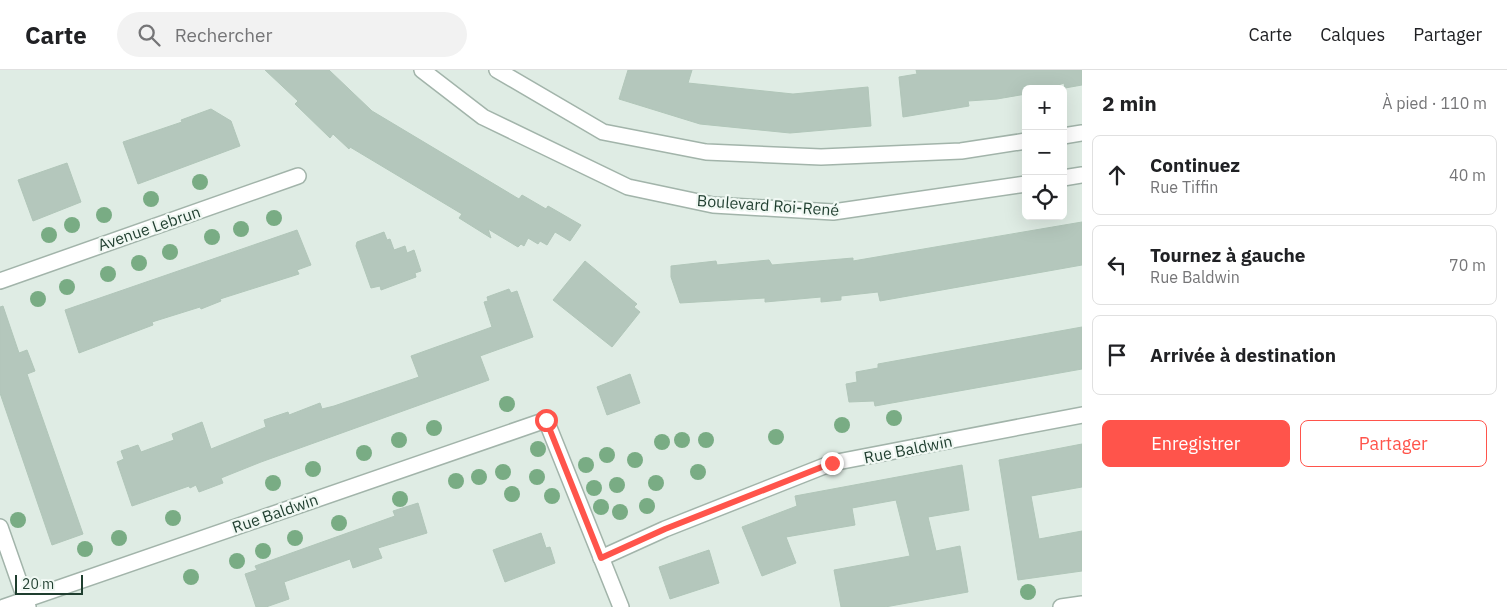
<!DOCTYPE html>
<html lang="fr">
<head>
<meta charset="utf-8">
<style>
	body { margin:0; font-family:"IBM Plex Sans",sans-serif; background:#f2f2f2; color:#202124 }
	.controls { position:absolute; right:15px; top:15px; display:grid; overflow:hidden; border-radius:8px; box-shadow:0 5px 20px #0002 }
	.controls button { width:45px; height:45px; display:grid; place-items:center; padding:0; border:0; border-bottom:1px solid #e0e0e0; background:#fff; color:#202124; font:25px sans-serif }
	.scale { position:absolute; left:15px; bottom:12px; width:68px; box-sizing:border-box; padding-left:5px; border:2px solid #1f3e2f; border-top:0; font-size:14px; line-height:18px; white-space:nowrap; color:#1f3e2f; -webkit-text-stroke:4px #f0f8f3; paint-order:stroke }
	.stop { position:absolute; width:15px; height:15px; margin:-11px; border:4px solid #ff544b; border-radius:50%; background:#fff }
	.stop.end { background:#ff544b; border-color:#fff; box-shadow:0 1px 5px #0008 }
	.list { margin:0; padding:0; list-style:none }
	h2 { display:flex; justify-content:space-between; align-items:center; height:65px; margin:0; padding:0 20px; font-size:21px }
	h2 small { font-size:16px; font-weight:400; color:#757577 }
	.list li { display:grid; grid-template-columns:32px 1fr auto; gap:15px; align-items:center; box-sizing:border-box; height:80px; margin:0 10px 10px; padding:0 10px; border:1px solid #e0e0e0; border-radius:8px }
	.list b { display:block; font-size:19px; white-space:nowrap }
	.list p { margin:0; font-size:16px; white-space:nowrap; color:#757577 }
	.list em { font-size:16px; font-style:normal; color:#757577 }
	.actions { display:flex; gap:10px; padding:15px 20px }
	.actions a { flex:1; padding:11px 0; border:1px solid #ff544b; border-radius:8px; text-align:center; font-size:18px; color:#ff544b }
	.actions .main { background:#ff544b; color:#fff }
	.icon { flex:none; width:28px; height:28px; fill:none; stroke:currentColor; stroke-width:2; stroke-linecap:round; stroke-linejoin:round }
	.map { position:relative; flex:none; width:1082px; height:537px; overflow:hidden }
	header { display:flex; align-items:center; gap:30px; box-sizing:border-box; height:70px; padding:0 25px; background:#fff; border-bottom:1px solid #e0e0e0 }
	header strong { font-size:24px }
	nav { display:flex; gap:28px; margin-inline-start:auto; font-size:18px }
	.search { width:350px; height:45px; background:#f2f2f2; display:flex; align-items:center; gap:12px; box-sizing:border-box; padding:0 18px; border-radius:28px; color:#757577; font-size:19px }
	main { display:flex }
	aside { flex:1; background:#fff }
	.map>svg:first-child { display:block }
	.building { fill:#b4c7bc; stroke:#b1c6b9 }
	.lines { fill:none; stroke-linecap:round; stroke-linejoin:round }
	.minor-casing { stroke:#a2b4aa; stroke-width:18 }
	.tertiary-casing { stroke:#a2b4aa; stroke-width:18 }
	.minor { stroke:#fff; stroke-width:15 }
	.tertiary { stroke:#fff; stroke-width:15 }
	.tree { fill:#79ac84 }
	.route { stroke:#ff544b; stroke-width:6 }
	.labels { text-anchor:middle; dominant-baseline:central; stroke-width:4.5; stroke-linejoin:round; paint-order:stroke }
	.street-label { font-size:16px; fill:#1f3e2f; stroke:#f0f8f3 }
</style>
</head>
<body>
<header>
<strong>Carte</strong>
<div class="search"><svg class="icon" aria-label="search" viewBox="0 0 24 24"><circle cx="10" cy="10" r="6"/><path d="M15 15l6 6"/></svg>Rechercher</div>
<nav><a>Carte</a><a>Calques</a><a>Partager</a></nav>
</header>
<main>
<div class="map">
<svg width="1082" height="537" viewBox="0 0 1082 537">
	<rect width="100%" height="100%" fill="#dfece4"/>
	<g class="building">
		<path d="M 265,0 L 329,0 L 372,41 L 519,129 L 522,125 L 546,139 L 548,136 L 581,155 L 570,171 L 555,162 L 547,175 L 540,171 L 538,174 L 528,168 L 524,176 L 521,174 L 518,177 L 488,159 L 491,168 L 459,148 L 462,144 L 350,77 L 349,79 L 333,64 L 330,68 L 295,34 L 298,31 Z"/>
		<path d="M 628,0 L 692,0 L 688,13 L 793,24 L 868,17 L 871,56 L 790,63 L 700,54 L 619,29 Z"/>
		<path d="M 916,0 L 1082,0 L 1082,15 L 1065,18 L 1064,13 L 1047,19 L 1026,19 L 1026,24 L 997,29 L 968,31 L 969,36 L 903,47 L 899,7 L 917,4 Z"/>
		<path d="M 211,39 L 231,51 L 240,76 L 138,114 L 123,72 L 182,52 L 181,50 Z"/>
		<path d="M 67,93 L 81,132 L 33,151 L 18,110 Z"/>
		<path d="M 1082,152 L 1082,195 L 880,231 L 878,222 L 841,226 L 841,230 L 821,232 L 821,227 L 765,232 L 765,228 L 680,233 L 671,207 L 671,196 L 716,191 L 717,195 L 769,190 L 772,195 L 853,188 L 853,191 Z"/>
		<path d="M 297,160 L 311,195 L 297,200 L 299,204 L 220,229 L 221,231 L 201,239 L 200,237 L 152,252 L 153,255 L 79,283 L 65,240 Z"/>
		<path d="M 384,162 L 387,170 L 390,169 L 394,180 L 405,176 L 407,183 L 414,180 L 421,201 L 415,203 L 416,207 L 381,220 L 380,216 L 371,218 L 356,176 L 357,172 Z"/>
		<path d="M 585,191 L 637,234 L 634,237 L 640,242 L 612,277 L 553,230 Z"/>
		<path d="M 509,219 L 511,223 L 517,221 L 533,267 L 480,286 L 489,310 L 261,392 L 221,408 L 223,413 L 199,422 L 196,415 L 190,418 L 189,416 L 132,436 L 117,392 L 124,389 L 121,381 L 138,375 L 141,382 L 174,370 L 172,364 L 202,352 L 211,379 L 266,357 L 264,350 L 288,342 L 289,345 L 320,333 L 322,339 L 334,336 L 419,307 L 411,286 L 492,257 L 484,232 L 488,231 L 487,227 Z"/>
		<path d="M 3,236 L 19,283 L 27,280 L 35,301 L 27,304 L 83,464 L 52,475 L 0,323 L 0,237 Z"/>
		<path d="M 1082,257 L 1082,299 L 875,336 L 874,331 L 849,332 L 846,314 L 857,312 L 856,302 L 878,298 L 878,294 Z"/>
		<path d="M 630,304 L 640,333 L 607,345 L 597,317 Z"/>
		<path d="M 1082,374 L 1082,417 L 1031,426 L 1039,469 L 1082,461 L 1082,501 L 1018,510 L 999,390 Z"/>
		<path d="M 962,395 L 969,440 L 928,447 L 936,481 L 960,476 L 968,522 L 885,537 L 841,537 L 834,500 L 910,486 L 896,430 L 852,438 L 855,455 L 786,467 L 796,493 L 762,506 L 742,457 L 797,436 L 795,426 Z"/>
		<path d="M 418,433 L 427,463 L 378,478 L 382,488 L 353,498 L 350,489 L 284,512 L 289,529 L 266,537 L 256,537 L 245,504 L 257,500 L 255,496 L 395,446 L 393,441 Z"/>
		<path d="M 541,463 L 546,478 L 550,477 L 555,493 L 505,512 L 493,480 Z"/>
		<path d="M 709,480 L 719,513 L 670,529 L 659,497 Z"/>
	</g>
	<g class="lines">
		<g class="minor-casing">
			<g id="minor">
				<path d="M 0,211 L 298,106"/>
				<path d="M 0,457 L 28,537"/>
				<path d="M 601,488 L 665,459 L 832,393 L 1082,345"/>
				<path d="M 4,537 L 546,350 L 621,537"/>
				<path d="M 1061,537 L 1082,534"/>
			</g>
		</g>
		<g class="tertiary-casing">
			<g id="tertiary">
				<path d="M 422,0 L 483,47 L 628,117 L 713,135 L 833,142 L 1026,114"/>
				<path d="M 497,0 L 603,62 L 706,82 L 821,87 L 961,81 L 1026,71"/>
				<path d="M 1063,66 L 1082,63"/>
				<path d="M 1063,108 L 1082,105"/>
			</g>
		</g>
		<use href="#minor" class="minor"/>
		<use href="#tertiary" class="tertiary"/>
	</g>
	<g class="tree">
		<circle cx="200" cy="112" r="8"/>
		<circle cx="151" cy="129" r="8"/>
		<circle cx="104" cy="145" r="8"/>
		<circle cx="274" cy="148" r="8"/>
		<circle cx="72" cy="155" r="8"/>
		<circle cx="241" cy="159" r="8"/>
		<circle cx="49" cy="165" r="8"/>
		<circle cx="212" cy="167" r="8"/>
		<circle cx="170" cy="182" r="8"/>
		<circle cx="139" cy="193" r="8"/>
		<circle cx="108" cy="204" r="8"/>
		<circle cx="67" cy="217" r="8"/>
		<circle cx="38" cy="229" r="8"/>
		<circle cx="507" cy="334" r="8"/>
		<circle cx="894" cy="348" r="8"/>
		<circle cx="842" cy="355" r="8"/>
		<circle cx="434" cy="358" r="8"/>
		<circle cx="776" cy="367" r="8"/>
		<circle cx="399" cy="370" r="8"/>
		<circle cx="682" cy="370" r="8"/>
		<circle cx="706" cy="370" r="8"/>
		<circle cx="662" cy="372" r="8"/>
		<circle cx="538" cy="379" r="8"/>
		<circle cx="364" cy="383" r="8"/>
		<circle cx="607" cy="385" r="8"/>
		<circle cx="635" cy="390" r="8"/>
		<circle cx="586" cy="395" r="8"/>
		<circle cx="313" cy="399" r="8"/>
		<circle cx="503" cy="402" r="8"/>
		<circle cx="698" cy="402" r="8"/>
		<circle cx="479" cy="407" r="8"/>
		<circle cx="537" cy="407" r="8"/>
		<circle cx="456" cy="411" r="8"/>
		<circle cx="273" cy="413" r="8"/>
		<circle cx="656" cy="413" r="8"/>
		<circle cx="617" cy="415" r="8"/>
		<circle cx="594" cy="418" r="8"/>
		<circle cx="512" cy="424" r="8"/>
		<circle cx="552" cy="426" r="8"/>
		<circle cx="400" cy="429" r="8"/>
		<circle cx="647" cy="436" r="8"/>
		<circle cx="601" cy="437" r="8"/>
		<circle cx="620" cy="442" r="8"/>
		<circle cx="173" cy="448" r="8"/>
		<circle cx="18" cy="450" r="8"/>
		<circle cx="339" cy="453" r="8"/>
		<circle cx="119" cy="468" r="8"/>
		<circle cx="295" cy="468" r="8"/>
		<circle cx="85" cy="479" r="8"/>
		<circle cx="263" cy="481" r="8"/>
		<circle cx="237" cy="491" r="8"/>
		<circle cx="191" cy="507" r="8"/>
		<circle cx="1028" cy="522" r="8"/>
	</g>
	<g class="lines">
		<path class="route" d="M 546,350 L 601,488 L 665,459 L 832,393"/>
	</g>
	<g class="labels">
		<g class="street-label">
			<text transform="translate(768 135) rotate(4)">Boulevard Roi-René</text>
			<text transform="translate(149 158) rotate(-19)">Avenue Lebrun</text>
			<text transform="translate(908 379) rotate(-11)">Rue Baldwin</text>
			<text transform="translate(275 443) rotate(-19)">Rue Baldwin</text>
		</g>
	</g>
</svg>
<div class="controls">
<button>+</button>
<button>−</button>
<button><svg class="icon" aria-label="locate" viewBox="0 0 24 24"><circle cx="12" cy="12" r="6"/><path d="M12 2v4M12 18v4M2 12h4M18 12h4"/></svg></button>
</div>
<div class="scale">20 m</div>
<div class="stop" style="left:546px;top:350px"></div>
<div class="stop end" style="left:832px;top:393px"></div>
</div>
<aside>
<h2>2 min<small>À pied · 110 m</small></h2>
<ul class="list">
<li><svg class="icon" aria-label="ahead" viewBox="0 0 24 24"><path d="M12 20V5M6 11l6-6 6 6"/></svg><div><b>Continuez</b><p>Rue Tiffin</p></div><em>40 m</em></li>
<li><svg class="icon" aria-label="left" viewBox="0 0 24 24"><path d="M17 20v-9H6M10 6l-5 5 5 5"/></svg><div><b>Tournez à gauche</b><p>Rue Baldwin</p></div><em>70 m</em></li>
<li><svg class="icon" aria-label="arrive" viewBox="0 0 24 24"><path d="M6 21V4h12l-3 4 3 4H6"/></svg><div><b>Arrivée à destination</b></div></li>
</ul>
<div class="actions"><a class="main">Enregistrer</a><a>Partager</a></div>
</aside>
</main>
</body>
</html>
